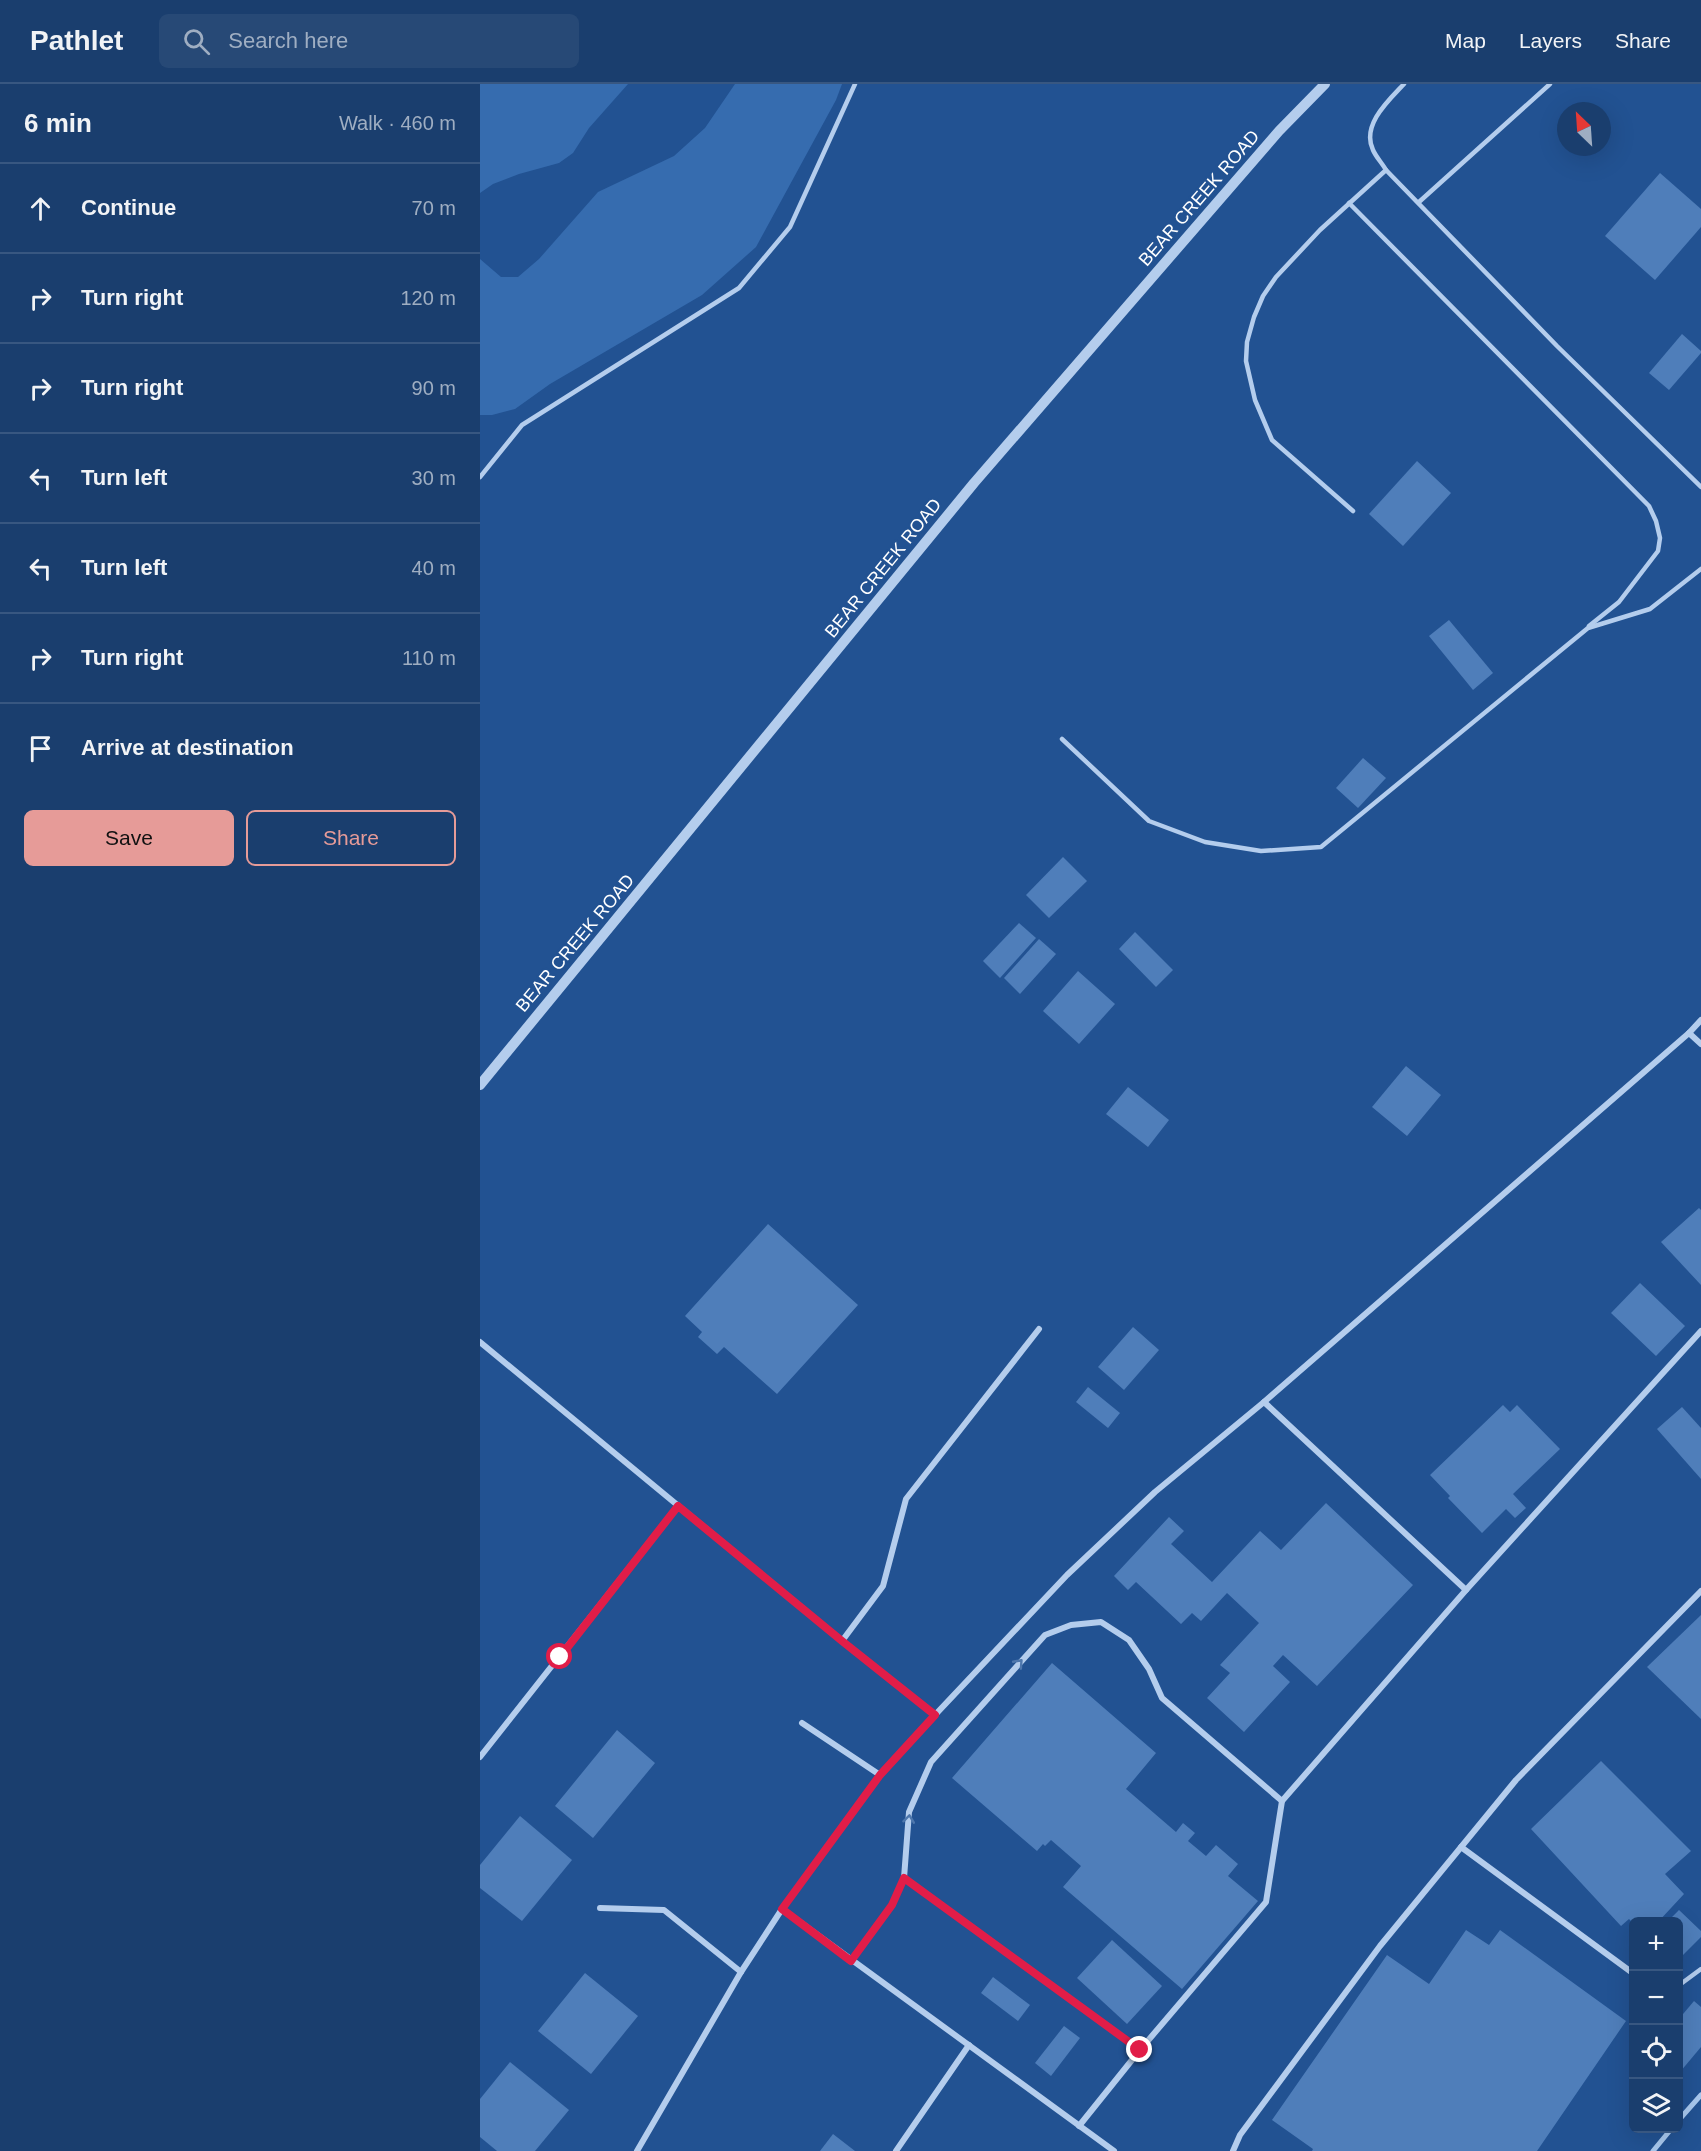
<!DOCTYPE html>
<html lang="en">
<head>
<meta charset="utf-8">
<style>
	body { margin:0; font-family:Arial,sans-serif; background:#274976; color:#f1f3f6 }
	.controls { position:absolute; right:18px; bottom:18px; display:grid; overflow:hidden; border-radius:9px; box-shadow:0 6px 24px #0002 }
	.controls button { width:54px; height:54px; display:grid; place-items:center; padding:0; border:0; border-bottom:2px solid #385781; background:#1a3e6e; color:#f1f3f6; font:30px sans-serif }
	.compass { position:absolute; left:1077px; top:18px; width:54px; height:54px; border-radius:50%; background:#1a3e6e; box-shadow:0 6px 24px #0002; rotate:335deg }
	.stop { position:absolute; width:18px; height:18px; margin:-14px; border:4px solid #e11d48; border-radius:50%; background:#fff }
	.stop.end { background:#e11d48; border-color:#fff; box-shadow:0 2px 6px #0008 }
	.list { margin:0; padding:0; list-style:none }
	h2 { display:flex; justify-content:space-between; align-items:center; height:78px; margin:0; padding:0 24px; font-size:26px }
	h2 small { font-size:20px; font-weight:400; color:#9faec2 }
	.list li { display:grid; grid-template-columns:39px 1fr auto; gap:18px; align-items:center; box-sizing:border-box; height:90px; padding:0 24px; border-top:2px solid #385781 }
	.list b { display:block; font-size:22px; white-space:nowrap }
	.list em { font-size:20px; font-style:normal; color:#9faec2 }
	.actions { display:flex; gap:12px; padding:18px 24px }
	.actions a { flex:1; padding:14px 0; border:2px solid #e69b98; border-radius:9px; text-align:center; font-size:21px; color:#e69b98 }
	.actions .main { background:#e69b98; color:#111 }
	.icon { flex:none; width:33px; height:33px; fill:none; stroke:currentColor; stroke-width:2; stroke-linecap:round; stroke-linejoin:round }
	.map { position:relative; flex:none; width:1221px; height:2067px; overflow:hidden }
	header { display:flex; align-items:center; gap:36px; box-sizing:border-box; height:84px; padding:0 30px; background:#1a3e6e; border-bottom:2px solid #385781 }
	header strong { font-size:28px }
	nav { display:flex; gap:33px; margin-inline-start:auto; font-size:21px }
	.search { width:420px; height:54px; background:#274976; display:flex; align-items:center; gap:15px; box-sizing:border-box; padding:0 21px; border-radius:9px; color:#9faec2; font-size:22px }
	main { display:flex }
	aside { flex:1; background:#1a3e6e }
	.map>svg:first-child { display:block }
	.green { fill:#366caf }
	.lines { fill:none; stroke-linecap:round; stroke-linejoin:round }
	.stream { stroke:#a8c8ee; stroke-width:5 }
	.building { fill:#4f7eba }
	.service { stroke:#b4cded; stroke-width:4.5 }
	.minor { stroke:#b4cded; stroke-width:6 }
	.tertiary { stroke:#b4cded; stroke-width:10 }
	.oneway { stroke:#4e77ad }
	.route { stroke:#e11d48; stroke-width:8 }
	.labels { text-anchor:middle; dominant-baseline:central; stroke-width:4.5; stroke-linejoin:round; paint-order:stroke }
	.street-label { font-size:18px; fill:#fff; stroke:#225292 }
</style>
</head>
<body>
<header>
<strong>Pathlet</strong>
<div class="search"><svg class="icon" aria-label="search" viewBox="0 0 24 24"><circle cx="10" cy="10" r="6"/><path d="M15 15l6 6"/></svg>Search here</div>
<nav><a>Map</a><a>Layers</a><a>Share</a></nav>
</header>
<main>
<aside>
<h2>6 min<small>Walk · 460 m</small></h2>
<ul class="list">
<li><svg class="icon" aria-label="ahead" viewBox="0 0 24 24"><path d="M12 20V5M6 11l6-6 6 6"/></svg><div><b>Continue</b></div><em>70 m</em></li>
<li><svg class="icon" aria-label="right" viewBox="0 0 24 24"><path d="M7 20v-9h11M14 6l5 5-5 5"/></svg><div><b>Turn right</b></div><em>120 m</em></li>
<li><svg class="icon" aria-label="right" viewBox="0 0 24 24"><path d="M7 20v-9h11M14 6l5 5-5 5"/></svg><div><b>Turn right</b></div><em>90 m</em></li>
<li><svg class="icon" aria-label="left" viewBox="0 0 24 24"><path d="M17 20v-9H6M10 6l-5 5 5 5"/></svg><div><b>Turn left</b></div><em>30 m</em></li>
<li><svg class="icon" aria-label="left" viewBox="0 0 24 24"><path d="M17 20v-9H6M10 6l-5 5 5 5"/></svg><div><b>Turn left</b></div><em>40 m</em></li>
<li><svg class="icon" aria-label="right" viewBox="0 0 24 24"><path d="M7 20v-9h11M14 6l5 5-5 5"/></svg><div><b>Turn right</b></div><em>110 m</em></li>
<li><svg class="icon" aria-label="arrive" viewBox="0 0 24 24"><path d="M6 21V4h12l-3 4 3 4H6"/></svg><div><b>Arrive at destination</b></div></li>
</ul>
<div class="actions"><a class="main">Save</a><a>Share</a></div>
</aside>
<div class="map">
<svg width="1221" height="2067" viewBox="0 0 1221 2067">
	<rect width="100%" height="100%" fill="#225292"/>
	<g class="green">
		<path d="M 0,0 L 148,0 L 109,44 L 93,69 L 79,79 L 39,90 L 13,100 L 0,109 Z"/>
		<path d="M 255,0 L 362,0 L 356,16 L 276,163 L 222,211 L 70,300 L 35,325 L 12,331 L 0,331 L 0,175 L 21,193 L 38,193 L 59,175 L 118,108 L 194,72 L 225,44 Z"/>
	</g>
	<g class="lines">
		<g class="stream">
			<path d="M 1198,2037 L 1221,2011"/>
			<path d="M 1173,2067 L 1192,2044"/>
		</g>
	</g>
	<g class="building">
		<path d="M 1180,89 L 1221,125 L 1221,143 L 1175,196 L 1125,152 Z"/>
		<path d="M 1202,250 L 1221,267 L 1221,269 L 1189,306 L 1169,289 Z"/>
		<path d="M 937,377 L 971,409 L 923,462 L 889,430 Z"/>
		<path d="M 969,536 L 1013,589 L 993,606 L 949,552 Z"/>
		<path d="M 883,674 L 906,694 L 878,724 L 856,704 Z"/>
		<path d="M 583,773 L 607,797 L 569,834 L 546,811 Z"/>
		<path d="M 539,839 L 556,854 L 520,894 L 503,877 Z"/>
		<path d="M 655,848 L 693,886 L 676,903 L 639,865 Z"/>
		<path d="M 559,855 L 576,870 L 540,910 L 524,894 Z"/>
		<path d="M 598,887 L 635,920 L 599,960 L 563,927 Z"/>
		<path d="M 926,982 L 961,1011 L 927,1052 L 892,1023 Z"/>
		<path d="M 648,1003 L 689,1036 L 668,1063 L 626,1030 Z"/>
		<path d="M 1219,1124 L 1221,1126 L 1221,1201 L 1181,1158 Z"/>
		<path d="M 288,1140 L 378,1221 L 297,1310 L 244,1263 L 237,1270 L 218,1253 L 222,1248 L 205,1232 Z"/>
		<path d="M 1160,1199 L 1205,1242 L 1176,1272 L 1131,1229 Z"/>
		<path d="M 653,1243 L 679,1266 L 644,1306 L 618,1283 Z"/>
		<path d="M 608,1303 L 640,1329 L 628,1344 L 596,1318 Z"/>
		<path d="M 1023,1321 L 1030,1328 L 1037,1321 L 1080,1365 L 1033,1410 L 1046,1424 L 1035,1434 L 1026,1425 L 1002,1449 L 968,1414 L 970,1412 L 950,1391 Z"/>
		<path d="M 1202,1323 L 1221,1344 L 1221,1395 L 1177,1345 Z"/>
		<path d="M 846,1419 L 933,1501 L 837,1602 L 803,1571 L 793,1582 L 810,1598 L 764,1648 L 727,1614 L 750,1589 L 740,1581 L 779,1539 L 747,1509 L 721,1537 L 712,1529 L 701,1540 L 656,1498 L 648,1506 L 634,1492 L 689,1433 L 704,1447 L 691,1460 L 732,1498 L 780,1447 L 801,1466 Z"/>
		<path d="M 1221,1531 L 1221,1635 L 1167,1583 Z"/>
		<path d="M 572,1579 L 676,1669 L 646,1705 L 696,1748 L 703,1739 L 715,1749 L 708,1757 L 726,1772 L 736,1761 L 758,1780 L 748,1792 L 778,1817 L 702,1905 L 583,1803 L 601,1782 L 571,1756 L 565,1762 L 563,1760 L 557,1767 L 472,1694 Z"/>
		<path d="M 137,1646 L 175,1679 L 113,1754 L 75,1722 Z"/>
		<path d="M 1121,1677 L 1211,1767 L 1185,1790 L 1204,1810 L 1178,1838 L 1154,1838 L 1154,1840 L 1149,1835 L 1141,1842 L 1051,1745 Z"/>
		<path d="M 40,1732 L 92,1776 L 42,1837 L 0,1804 L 0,1781 Z"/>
		<path d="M 1199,1826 L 1221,1847 L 1221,1853 L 1198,1876 L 1198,1838 L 1187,1838 Z"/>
		<path d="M 986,1846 L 1009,1861 L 1020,1846 L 1146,1937 L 1057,2067 L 832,2067 L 833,2065 L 792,2036 L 907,1871 L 949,1900 Z"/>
		<path d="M 632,1856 L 682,1902 L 647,1940 L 597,1894 Z"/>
		<path d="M 105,1889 L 158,1932 L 111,1990 L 58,1947 Z"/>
		<path d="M 513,1893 L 550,1921 L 538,1937 L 501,1909 Z"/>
		<path d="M 1214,1917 L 1221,1923 L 1221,1963 L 1200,1988 L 1198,1986 L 1198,1936 Z"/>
		<path d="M 584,1942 L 600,1954 L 571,1992 L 555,1979 Z"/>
		<path d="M 30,1978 L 89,2026 L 55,2067 L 17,2067 L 0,2053 L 0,2015 Z"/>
		<path d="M 353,2050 L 375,2067 L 340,2067 Z"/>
	</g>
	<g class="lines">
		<g class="service">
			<path d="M 924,0 C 909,16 881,41 893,66 C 896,73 902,79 906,86 L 1077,262 L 1221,403"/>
			<path d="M 939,118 L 1070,0"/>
			<path d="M 869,119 L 1169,422 L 1176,437 L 1180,454 L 1178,467 L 1139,518 L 1109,542"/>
			<path d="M 0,393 L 42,341 L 259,204 L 310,143 L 375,0"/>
			<path d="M 873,427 L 792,356 L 775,316 L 766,277 L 767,258 L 774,233 L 783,212 L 796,193 L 840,146 L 906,86"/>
			<path d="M 582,655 L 669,737 L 725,758 L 781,767 L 841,763 L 1108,544 L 1170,525 L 1221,485"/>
			<path d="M 1198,1902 L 1221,1885"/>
		</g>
		<g class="minor">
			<path d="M 1209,949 L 1221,960"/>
			<path d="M 0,1258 L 362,1557 L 455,1631"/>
			<path d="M 784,1318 L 986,1506"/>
			<path d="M 362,1557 L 403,1502 L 426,1415 L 559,1245"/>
			<path d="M 322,1639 L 400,1691"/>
			<path d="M 0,1673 L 198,1422"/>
			<path d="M 981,1763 L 1154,1890"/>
			<path d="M 424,1794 L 660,1966"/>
			<path d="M 120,1824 L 184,1826 L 261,1888"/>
			<path d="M 302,1825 L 634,2067"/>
			<path d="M 371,1877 L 412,1821 L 424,1794 L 429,1728 L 451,1678 L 565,1551 L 591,1541 L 621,1538 L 649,1556 L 669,1585 L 682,1614 L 802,1717"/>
			<path d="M 599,2042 L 660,1966 L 786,1818 L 802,1717 L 986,1506 L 1221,1247"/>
			<path d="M 157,2067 L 261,1888 L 302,1825 L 400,1691 L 455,1631 L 587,1491 L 675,1408 L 784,1318 L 1209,949 L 1221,936"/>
			<path d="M 416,2067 L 489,1961"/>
			<path d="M 753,2067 L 760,2051 L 900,1862 L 1036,1696 L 1221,1507"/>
		</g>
		<path class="tertiary" d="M 0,1001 L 494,399 L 799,47 L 845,0"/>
	</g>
	<defs><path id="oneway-chevron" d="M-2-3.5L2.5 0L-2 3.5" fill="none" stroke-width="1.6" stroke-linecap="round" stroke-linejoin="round" transform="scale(1.5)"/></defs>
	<g class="oneway">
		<use href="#oneway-chevron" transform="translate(539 1579) rotate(-48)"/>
		<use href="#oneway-chevron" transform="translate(429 1735) rotate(-83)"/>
	</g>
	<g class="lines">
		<path class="route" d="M 80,1573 L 198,1422 L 362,1557 L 455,1631 L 400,1691 L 302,1825 L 371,1877 L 412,1821 L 424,1794 L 660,1966"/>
	</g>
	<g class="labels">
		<g class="street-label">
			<text transform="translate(719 114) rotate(-49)">BEAR CREEK ROAD</text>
			<text transform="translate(403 484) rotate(-51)">BEAR CREEK ROAD</text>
			<text transform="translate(95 859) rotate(-50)">BEAR CREEK ROAD</text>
		</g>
	</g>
</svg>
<div class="controls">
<button>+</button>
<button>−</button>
<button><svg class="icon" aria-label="locate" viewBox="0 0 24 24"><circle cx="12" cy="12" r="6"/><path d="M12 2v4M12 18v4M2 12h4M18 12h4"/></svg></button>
<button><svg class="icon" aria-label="layers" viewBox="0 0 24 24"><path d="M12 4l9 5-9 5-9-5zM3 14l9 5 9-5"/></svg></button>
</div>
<svg class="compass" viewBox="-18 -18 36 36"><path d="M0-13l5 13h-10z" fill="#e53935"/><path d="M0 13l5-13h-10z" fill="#9faec2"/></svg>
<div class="stop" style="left:80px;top:1573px"></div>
<div class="stop end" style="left:660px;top:1966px"></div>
</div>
</main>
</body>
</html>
